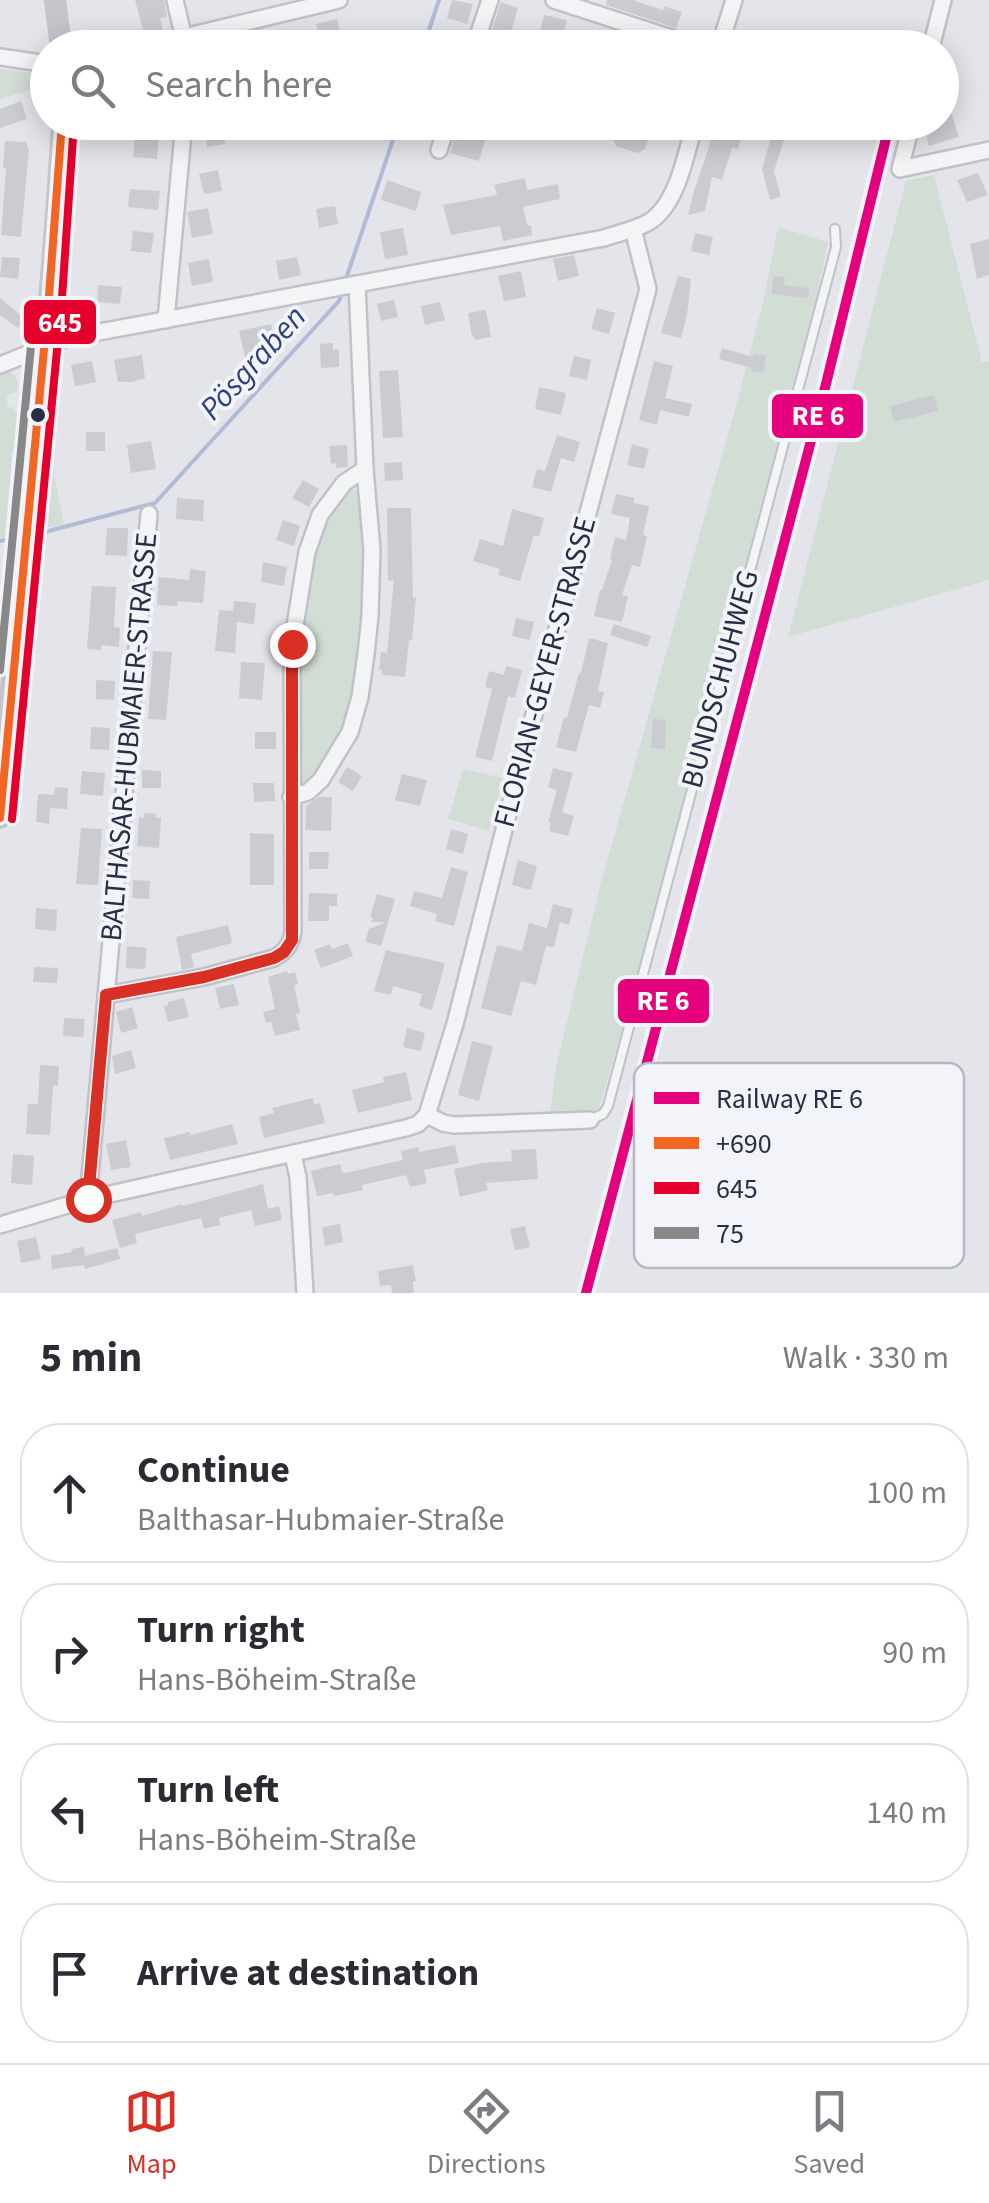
<!DOCTYPE html>
<html lang="en">
<head>
<meta charset="utf-8">
<style>
	body { margin:0; font-family:"Source Sans 3",sans-serif; background:#f7f7f7; color:#2b2b33 }
	.stop { position:absolute; width:30px; height:30px; margin:-22px; border:8px solid #d93025; border-radius:50%; background:#fff }
	.stop.end { background:#d93025; border-color:#fff; box-shadow:0 2px 10px #0008 }
	.list { margin:0; padding:0; list-style:none }
	h2 { display:flex; justify-content:space-between; align-items:center; height:130px; margin:0; padding:0 40px; font-size:42px }
	h2 small { font-size:32px; font-weight:400; color:#7c7c81 }
	.list li { display:grid; grid-template-columns:65px 1fr auto; gap:30px; align-items:center; box-sizing:border-box; height:140px; margin:0 20px 20px; padding:0 20px; border:2px solid #e1e1e2; border-radius:40px }
	.list b { display:block; font-size:38px; white-space:nowrap }
	.list p { margin:0; font-size:32px; white-space:nowrap; color:#7c7c81 }
	.list em { font-size:32px; font-style:normal; color:#7c7c81 }
	.icon { flex:none; width:55px; height:55px; fill:none; stroke:currentColor; stroke-width:2; stroke-linecap:round; stroke-linejoin:round }
	.map { position:relative; flex:none; width:989px; height:1293px; overflow:hidden }
	.search { position:absolute; background:#fff; box-shadow:0 5px 25px #0003; left:30px; right:30px; top:30px; height:110px; display:flex; align-items:center; gap:25px; box-sizing:border-box; padding:0 35px; border-radius:55px; color:#7c7c81; font-size:38px }
	.sheet { height:770px; background:#fff }
	nav { display:flex; justify-content:space-around; align-items:center; box-sizing:border-box; height:140px; border-top:2px solid #e1e1e2; background:#fff; font-size:28px; color:#7c7c81 }
	nav a { display:grid; justify-items:center; gap:5px }
	nav .on { color:#d93025 }
	.map>svg:first-child { display:block }
	.green { fill:#d2ddd5 }
	.lines { fill:none; stroke-linecap:round; stroke-linejoin:round }
	.stream { stroke:#b1bbd6; stroke-width:4 }
	.building { fill:#cbccd2 }
	.service-casing { stroke:#c1c2c8; stroke-width:12 }
	.minor-casing { stroke:#c1c2c8; stroke-width:20 }
	.service { stroke:#f3f4f6; stroke-width:8 }
	.minor { stroke:#f3f4f6; stroke-width:15 }
	.secondary { stroke:#c4c5cb; stroke-width:22 }
	.bus-1-casing { stroke:#f2f4f9; stroke-width:15 }
	.bus-2-casing { stroke:#f2f4f9; stroke-width:15 }
	.bus-3-casing { stroke:#f2f4f9; stroke-width:15 }
	.bus-1 { stroke:#f26522; stroke-width:8 }
	.bus-2 { stroke:#e4002b; stroke-width:8 }
	.bus-3 { stroke:#888; stroke-width:8 }
	.rail-1-casing { stroke:#f2f4f9; stroke-width:18 }
	.rail-1 { stroke:#e5007d; stroke-width:10 }
	.route { stroke:#d93025; stroke-width:12 }
	.bus-dot { fill:#292d45; stroke:#f2f4f9; stroke-width:4 }
	.labels { text-anchor:middle; dominant-baseline:central; stroke-width:8; stroke-linejoin:round; paint-order:stroke }
	.street-label { font-size:30px; fill:#292d45; stroke:#f2f4f9 }
	.water-label { font-size:32px; font-style:italic; fill:#2f417d; stroke:#f2f4f9 }
	.key { fill:#f2f4f9; stroke:#b6b8c3; stroke-width:2.5 }
	.key-label { font-size:28px; fill:#292d45 }
	.line-badge { stroke:#f2f4f9; stroke-width:4 }
	.badge-label { font-size:28px; text-anchor:middle; font-weight:bold; fill:#fff }
</style>
</head>
<body>
<div class="map">
<svg width="989" height="1293" viewBox="0 0 989 1293">
	<rect width="100%" height="100%" fill="#e4e5ea"/>
	<g class="green">
		<path d="M 0,69 L 40,74 L 47,85 L 0,99 Z"/>
		<path d="M 934,175 L 982,362 L 989,361 L 989,580 L 788,637 L 906,181 Z"/>
		<path d="M 778,227 L 828,242 L 816,299 L 637,979 L 599,1108 L 596,1113 L 550,1116 L 556,1067 L 602,879 L 733,417 L 762,307 Z"/>
		<path d="M 60,357 L 51,460 L 64,524 L 40,529 L 53,364 Z"/>
		<path d="M 8,371 C 18,376 19,382 17,392 L 6,395 L 8,407 L 12,407 L 18,417 L 23,454 L 12,453 L 5,537 L 0,538 L 0,373 Z"/>
		<path d="M 343,489 L 362,491 L 367,550 L 363,654 L 345,730 L 328,763 L 307,785 L 297,785 L 297,646 L 310,555 L 323,521 Z"/>
		<path d="M 463,769 L 503,778 L 489,831 L 448,819 Z"/>
	</g>
	<g class="lines">
		<g class="stream">
			<path d="M 423,48 L 439,0"/>
			<path d="M 346,279 L 399,122"/>
			<path d="M 37,534 L 155,503 L 339,301 L 342,293"/>
			<path d="M 0,541 L 13,538"/>
		</g>
	</g>
	<g class="building">
		<path d="M 135,0 L 164,0 L 167,17 L 160,18 L 167,48 L 148,48 Z"/>
		<path d="M 452,0 L 473,4 L 467,24 L 447,18 Z"/>
		<path d="M 607,0 L 633,0 L 663,10 L 664,6 L 682,12 L 676,28 L 606,5 Z"/>
		<path d="M 501,2 L 518,8 L 510,35 L 492,30 Z"/>
		<path d="M 544,15 L 567,20 L 560,44 L 538,38 Z"/>
		<path d="M 337,19 L 342,41 L 321,46 L 316,24 Z"/>
		<path d="M 279,34 L 283,48 L 243,48 L 242,44 Z"/>
		<path d="M 942,90 L 944,90 L 959,137 L 929,146 L 923,122 L 942,122 Z"/>
		<path d="M 21,101 L 27,119 L 0,128 L 0,109 Z"/>
		<path d="M 222,122 L 225,144 L 207,147 L 204,123 Z"/>
		<path d="M 623,122 L 646,130 L 649,137 L 645,149 L 638,153 L 616,146 L 613,139 L 616,127 Z"/>
		<path d="M 710,126 L 742,136 L 738,149 L 732,148 L 722,180 L 712,177 L 705,211 L 688,215 L 694,191 L 711,141 L 706,139 Z"/>
		<path d="M 458,128 L 486,137 L 479,161 L 450,153 Z"/>
		<path d="M 135,130 L 159,132 L 157,159 L 133,157 Z"/>
		<path d="M 772,134 L 785,137 L 774,171 L 781,197 L 770,200 L 762,169 Z"/>
		<path d="M 5,141 L 27,142 L 27,148 L 29,148 L 21,237 L 1,235 L 6,169 L 3,168 Z"/>
		<path d="M 218,170 L 222,191 L 204,194 L 199,174 Z"/>
		<path d="M 978,173 L 988,195 L 967,202 L 957,180 Z"/>
		<path d="M 525,178 L 527,190 L 558,184 L 560,199 L 523,207 L 527,225 L 531,226 L 532,235 L 503,241 L 500,226 L 451,235 L 443,205 L 497,195 L 494,185 Z"/>
		<path d="M 387,180 L 421,192 L 416,211 L 381,200 Z"/>
		<path d="M 130,189 L 160,191 L 158,210 L 128,207 Z"/>
		<path d="M 335,206 L 338,224 L 319,228 L 316,209 Z"/>
		<path d="M 208,208 L 213,234 L 192,238 L 187,212 Z"/>
		<path d="M 403,228 L 408,255 L 385,259 L 380,232 Z"/>
		<path d="M 133,231 L 154,233 L 151,253 L 131,251 Z"/>
		<path d="M 695,233 L 713,237 L 709,255 L 691,251 Z"/>
		<path d="M 989,239 L 989,275 L 977,279 L 970,244 Z"/>
		<path d="M 574,255 L 579,276 L 558,281 L 553,259 Z"/>
		<path d="M 2,257 L 20,258 L 18,279 L 0,277 Z"/>
		<path d="M 297,257 L 301,275 L 279,280 L 276,261 Z"/>
		<path d="M 209,259 L 213,282 L 192,286 L 188,263 Z"/>
		<path d="M 521,271 L 526,297 L 504,301 L 498,276 Z"/>
		<path d="M 678,276 L 691,279 L 687,315 L 681,338 L 661,333 Z"/>
		<path d="M 773,276 L 785,277 L 784,285 L 809,288 L 808,298 L 772,294 Z"/>
		<path d="M 98,285 L 122,287 L 120,304 L 97,302 Z"/>
		<path d="M 0,298 L 24,318 L 18,328 L 0,315 Z"/>
		<path d="M 394,300 L 398,317 L 381,321 L 377,304 Z"/>
		<path d="M 440,302 L 445,320 L 425,325 L 421,306 Z"/>
		<path d="M 597,308 L 615,313 L 609,334 L 591,329 Z"/>
		<path d="M 486,310 L 491,337 L 475,340 L 474,336 L 472,337 L 468,313 Z"/>
		<path d="M 271,324 L 275,341 L 261,345 L 264,356 L 246,361 L 239,331 Z"/>
		<path d="M 333,343 L 333,350 L 339,350 L 339,367 L 321,368 L 320,344 Z"/>
		<path d="M 722,348 L 753,357 L 753,354 L 766,355 L 764,373 L 751,371 L 752,368 L 719,359 Z"/>
		<path d="M 142,355 L 145,378 L 132,382 L 118,382 L 114,360 Z"/>
		<path d="M 574,356 L 591,360 L 587,380 L 569,376 Z"/>
		<path d="M 92,361 L 96,382 L 75,386 L 71,365 Z"/>
		<path d="M 654,361 L 673,366 L 665,398 L 692,404 L 689,417 L 660,410 L 657,425 L 639,420 Z"/>
		<path d="M 398,370 L 403,437 L 383,438 L 379,371 Z"/>
		<path d="M 539,387 L 566,393 L 561,415 L 535,409 Z"/>
		<path d="M 934,395 L 938,411 L 894,422 L 890,406 Z"/>
		<rect x="86" y="432" width="19" height="19"/>
		<path d="M 557,435 L 580,442 L 574,462 L 561,458 L 551,492 L 532,487 L 537,469 L 545,471 Z"/>
		<path d="M 151,441 L 156,469 L 131,473 L 127,445 Z"/>
		<path d="M 632,444 L 649,449 L 644,469 L 627,465 Z"/>
		<path d="M 347,445 L 348,467 L 336,468 L 336,463 L 331,464 L 329,446 Z"/>
		<path d="M 402,462 L 403,480 L 385,481 L 384,463 Z"/>
		<path d="M 303,480 L 319,489 L 309,507 L 292,498 Z"/>
		<path d="M 616,494 L 635,498 L 633,503 L 649,506 L 643,535 L 647,536 L 640,567 L 632,565 L 622,595 L 628,596 L 622,622 L 594,616 L 600,590 L 602,590 L 612,560 L 610,559 L 615,537 L 626,540 L 630,518 L 611,514 Z"/>
		<path d="M 177,498 L 204,500 L 203,521 L 176,519 Z"/>
		<path d="M 387,508 L 411,508 L 413,598 L 416,598 L 412,640 L 409,640 L 405,677 L 382,675 L 382,670 L 379,670 L 381,652 L 387,653 L 394,580 L 388,581 Z"/>
		<path d="M 512,509 L 544,518 L 539,537 L 534,535 L 520,581 L 498,575 L 500,569 L 473,561 L 480,539 L 503,546 Z"/>
		<path d="M 283,520 L 300,526 L 294,546 L 276,540 Z"/>
		<path d="M 107,528 L 128,528 L 127,556 L 105,555 Z"/>
		<path d="M 263,562 L 287,567 L 284,586 L 261,582 Z"/>
		<path d="M 190,569 L 206,571 L 203,603 L 178,601 L 177,606 L 157,605 L 159,577 L 189,580 Z"/>
		<path d="M 92,586 L 116,587 L 114,627 L 120,628 L 119,647 L 101,645 L 101,650 L 87,649 Z"/>
		<path d="M 234,601 L 256,603 L 254,624 L 237,622 L 235,653 L 215,651 L 219,610 L 233,611 Z"/>
		<path d="M 516,618 L 534,622 L 530,640 L 512,636 Z"/>
		<path d="M 614,624 L 651,636 L 647,647 L 610,635 Z"/>
		<path d="M 589,638 L 608,643 L 598,691 L 604,692 L 600,708 L 589,705 L 576,752 L 556,747 L 564,717 L 567,718 L 579,673 L 581,673 Z"/>
		<path d="M 153,651 L 172,652 L 166,720 L 148,719 Z"/>
		<path d="M 241,662 L 265,663 L 262,700 L 239,698 Z"/>
		<path d="M 506,666 L 522,670 L 515,698 L 508,696 L 492,761 L 475,757 L 492,689 L 485,687 L 489,671 L 504,675 Z"/>
		<path d="M 96,680 L 115,681 L 114,700 L 96,699 Z"/>
		<path d="M 653,718 L 666,721 L 665,749 L 651,748 Z"/>
		<path d="M 91,727 L 110,728 L 109,750 L 90,749 Z"/>
		<rect x="255" y="732" width="21" height="17"/>
		<path d="M 347,767 L 362,776 L 353,791 L 338,782 Z"/>
		<path d="M 553,768 L 573,773 L 562,812 L 574,816 L 568,836 L 549,831 L 551,823 L 548,822 L 557,790 L 548,787 Z"/>
		<path d="M 142,770 L 161,771 L 161,788 L 142,788 Z"/>
		<path d="M 82,771 L 105,773 L 103,796 L 80,794 Z"/>
		<path d="M 402,774 L 427,780 L 420,806 L 395,800 Z"/>
		<path d="M 253,783 L 274,783 L 275,801 L 254,802 Z"/>
		<path d="M 55,787 L 68,788 L 67,809 L 50,808 L 49,824 L 36,822 L 38,794 L 54,795 Z"/>
		<path d="M 319,797 L 332,797 L 331,831 L 305,830 L 306,806 Z"/>
		<path d="M 144,813 L 156,814 L 156,818 L 161,818 L 159,848 L 137,846 L 139,817 L 144,818 Z"/>
		<path d="M 81,828 L 102,829 L 98,885 L 76,884 Z"/>
		<path d="M 451,829 L 468,834 L 463,854 L 446,849 Z"/>
		<path d="M 250,833 L 274,834 L 274,885 L 250,885 Z"/>
		<path d="M 309,852 L 329,852 L 328,869 L 309,869 Z"/>
		<path d="M 518,860 L 537,866 L 531,890 L 512,885 Z"/>
		<path d="M 451,867 L 468,872 L 454,926 L 435,921 L 437,914 L 410,906 L 414,891 L 442,898 Z"/>
		<path d="M 133,880 L 150,881 L 149,899 L 132,898 Z"/>
		<path d="M 309,893 L 337,894 L 337,906 L 329,906 L 329,921 L 308,921 Z"/>
		<path d="M 377,894 L 395,899 L 381,946 L 365,942 L 369,929 L 386,922 L 371,922 L 373,917 L 370,917 Z"/>
		<path d="M 553,904 L 573,909 L 569,925 L 560,922 L 554,947 L 546,946 L 536,985 L 521,981 L 511,1016 L 481,1008 L 497,945 L 522,951 L 529,923 L 547,928 Z"/>
		<path d="M 36,908 L 57,910 L 56,931 L 35,929 Z"/>
		<path d="M 228,925 L 232,943 L 191,954 L 194,967 L 182,970 L 176,937 Z"/>
		<path d="M 348,943 L 353,956 L 321,968 L 314,950 L 330,944 L 332,949 Z"/>
		<path d="M 127,946 L 147,948 L 145,969 L 126,968 Z"/>
		<path d="M 386,950 L 445,963 L 432,1010 L 419,1006 L 422,994 L 393,986 L 391,995 L 374,991 Z"/>
		<path d="M 34,967 L 58,968 L 57,983 L 33,982 Z"/>
		<path d="M 287,971 L 288,974 L 295,972 L 298,984 L 294,985 L 300,1013 L 296,1014 L 300,1030 L 275,1036 L 271,1021 L 266,1023 L 263,1012 L 275,1009 L 268,977 Z"/>
		<path d="M 234,984 L 239,1005 L 220,1009 L 215,988 Z"/>
		<path d="M 184,998 L 189,1017 L 168,1022 L 164,1006 L 168,1005 L 168,1002 Z"/>
		<path d="M 132,1007 L 138,1028 L 121,1033 L 116,1012 Z"/>
		<path d="M 64,1018 L 85,1019 L 83,1037 L 63,1036 Z"/>
		<path d="M 407,1028 L 425,1033 L 421,1051 L 403,1047 Z"/>
		<path d="M 472,1041 L 493,1046 L 479,1101 L 458,1095 Z"/>
		<path d="M 131,1050 L 136,1068 L 115,1074 L 112,1056 Z"/>
		<path d="M 40,1065 L 59,1066 L 58,1086 L 53,1086 L 50,1135 L 26,1134 L 28,1104 L 38,1104 Z"/>
		<path d="M 406,1072 L 412,1100 L 358,1113 L 352,1090 L 384,1082 L 383,1077 Z"/>
		<path d="M 313,1098 L 314,1104 L 320,1103 L 325,1123 L 264,1138 L 259,1117 L 274,1113 L 272,1108 Z"/>
		<path d="M 232,1124 L 238,1144 L 170,1160 L 164,1138 L 190,1132 L 191,1135 Z"/>
		<path d="M 126,1140 L 131,1167 L 111,1170 L 106,1144 Z"/>
		<path d="M 455,1145 L 459,1163 L 424,1170 L 427,1183 L 410,1187 L 406,1175 L 362,1185 L 363,1190 L 334,1196 L 333,1193 L 317,1196 L 311,1171 L 340,1164 L 342,1172 L 345,1173 L 403,1160 L 401,1151 L 418,1147 L 419,1152 Z"/>
		<path d="M 536,1149 L 538,1179 L 486,1183 L 488,1190 L 460,1197 L 454,1169 L 482,1163 L 512,1161 L 511,1150 Z"/>
		<path d="M 13,1154 L 34,1156 L 32,1185 L 11,1183 Z"/>
		<path d="M 263,1184 L 268,1209 L 279,1206 L 282,1220 L 255,1226 L 251,1210 L 219,1218 L 220,1225 L 204,1229 L 201,1218 L 135,1234 L 137,1243 L 120,1248 L 112,1220 L 141,1212 L 142,1216 L 182,1204 L 183,1206 Z"/>
		<path d="M 340,1224 L 343,1242 L 325,1246 L 322,1227 Z"/>
		<path d="M 525,1226 L 530,1247 L 515,1250 L 510,1229 Z"/>
		<path d="M 36,1237 L 41,1259 L 21,1263 L 17,1241 Z"/>
		<path d="M 84,1247 L 85,1256 L 117,1248 L 120,1259 L 85,1269 L 84,1265 L 52,1269 L 51,1256 L 72,1252 L 71,1249 Z"/>
		<path d="M 413,1265 L 416,1281 L 413,1281 L 414,1293 L 392,1293 L 391,1285 L 380,1286 L 378,1271 Z"/>
	</g>
	<g class="lines">
		<g class="service-casing">
			<path id="service" d="M 590,1120 L 603,1114 L 608,1106 L 836,247 L 835,229"/>
		</g>
		<g class="minor-casing">
			<g id="minor">
				<path d="M 175,0 L 186,48"/>
				<path d="M 554,0 L 702,48"/>
				<path d="M 184,37 L 339,0"/>
				<path d="M 474,48 L 490,0"/>
				<path d="M 719,48 L 734,0"/>
				<path d="M 931,48 L 943,0"/>
				<path d="M 0,57 L 48,64"/>
				<path d="M 912,122 L 900,169 L 989,150"/>
				<path d="M 439,150 L 448,122"/>
				<path d="M 166,320 L 184,122"/>
				<path d="M 0,365 L 67,338 L 604,238 C 618,233 635,230 649,222 C 678,204 686,153 695,122"/>
				<path d="M 291,797 L 308,792 L 321,780 L 350,732 L 360,697 L 366,654 L 370,616 L 372,550 L 365,469 L 357,284"/>
				<path d="M 106,995 L 204,977 L 274,958 C 286,951 291,945 293,931 L 292,644 L 307,552 L 320,515 L 344,483 L 365,469"/>
				<path d="M 427,1115 L 443,1123 L 454,1125 L 590,1120"/>
				<path d="M 293,1155 L 298,1177 L 305,1293"/>
				<path d="M 88,1199 L 149,514"/>
				<path d="M 0,1225 L 88,1199 L 406,1128 L 418,1124 L 427,1115 L 455,1024 L 517,778 L 648,289 L 633,229"/>
			</g>
		</g>
		<use href="#service" class="service"/>
		<use href="#minor" class="minor"/>
		<g class="secondary">
			<path d="M 55,0 L 61,48"/>
			<path d="M 0,818 C 17,586 49,355 62,122"/>
		</g>
		<g class="bus-1-casing">
			<path id="bus-1" d="M 0,818 L 49,296 L 62,122"/>
		</g>
		<g class="bus-2-casing">
			<path id="bus-2" d="M 12,819 L 62,298 L 74,123"/>
		</g>
		<g class="bus-3-casing">
			<path id="bus-3" d="M 0,670 L 31,346"/>
		</g>
		<use href="#bus-1" class="bus-1"/>
		<use href="#bus-2" class="bus-2"/>
		<use href="#bus-3" class="bus-3"/>
		<g class="rail-1-casing">
			<path id="rail-1" d="M 586,1293 L 826,384 L 890,122"/>
		</g>
		<use href="#rail-1" class="rail-1"/>
	</g>
	<g class="lines">
		<path class="route" d="M 88,1199 L 106,995 L 204,977 L 274,958 L 284,952 L 292,940 L 292,644"/>
	</g>
	<circle class="bus-dot" cx="38" cy="415" r="9"/>
	<g class="labels">
		<g class="street-label">
			<text transform="translate(545 672) rotate(-75)">FLORIAN-GEYER-STRASSE</text>
			<text transform="translate(720 679) rotate(-75)">BUNDSCHUHWEG</text>
			<text transform="translate(129 737) rotate(-85)">BALTHASAR-HUBMAIER-STRASSE</text>
		</g>
		<g class="water-label">
			<text transform="translate(253 363) rotate(-48)">Pösgraben</text>
		</g>
	</g>
	<rect x="634" y="1063" width="330" height="205" rx="15" class="key"/>
	<rect x="654" y="1092" width="45" height="12" fill="#e5007d"/>
	<rect x="654" y="1137" width="45" height="12" fill="#f26522"/>
	<rect x="654" y="1182" width="45" height="12" fill="#e4002b"/>
	<rect x="654" y="1227" width="45" height="12" fill="#888"/>
	<g class="key-label">
		<text x="716" y="1108">Railway RE 6</text>
		<text x="716" y="1153">+690</text>
		<text x="716" y="1198">645</text>
		<text x="716" y="1243">75</text>
	</g>
	<g class="line-badge">
		<rect x="22" y="298" width="76" height="48" rx="10" fill="#e4002b"/>
		<rect x="770" y="392" width="95" height="48" rx="10" fill="#e5007d"/>
		<rect x="616" y="977" width="95" height="48" rx="10" fill="#e5007d"/>
	</g>
	<g class="badge-label">
		<text x="60" y="332">645</text>
		<text x="818" y="425">RE 6</text>
		<text x="663" y="1010">RE 6</text>
	</g>
</svg>
<div class="stop" style="left:88px;top:1199px"></div>
<div class="stop end" style="left:292px;top:644px"></div>
<div class="search"><svg class="icon" aria-label="search" viewBox="0 0 24 24"><circle cx="10" cy="10" r="6"/><path d="M15 15l6 6"/></svg>Search here</div>
</div>
<section class="sheet">
<h2>5 min<small>Walk · 330 m</small></h2>
<ul class="list">
<li><svg class="icon" aria-label="ahead" viewBox="0 0 24 24"><path d="M12 20V5M6 11l6-6 6 6"/></svg><div><b>Continue</b><p>Balthasar-Hubmaier-Straße</p></div><em>100 m</em></li>
<li><svg class="icon" aria-label="right" viewBox="0 0 24 24"><path d="M7 20v-9h11M14 6l5 5-5 5"/></svg><div><b>Turn right</b><p>Hans-Böheim-Straße</p></div><em>90 m</em></li>
<li><svg class="icon" aria-label="left" viewBox="0 0 24 24"><path d="M17 20v-9H6M10 6l-5 5 5 5"/></svg><div><b>Turn left</b><p>Hans-Böheim-Straße</p></div><em>140 m</em></li>
<li><svg class="icon" aria-label="arrive" viewBox="0 0 24 24"><path d="M6 21V4h12l-3 4 3 4H6"/></svg><div><b>Arrive at destination</b></div></li>
</ul>
</section>
<nav>
<a class="on"><svg class="icon" aria-label="map" viewBox="0 0 24 24"><path d="M3 6l6-2 6 2 6-2v14l-6 2-6-2-6 2zM9 4v14M15 6v14"/></svg>Map</a>
<a><svg class="icon" aria-label="directions" viewBox="0 0 24 24"><path d="M12 3l9 9-9 9-9-9zM9 14v-3h6M13 9l2 2-2 2"/></svg>Directions</a>
<a><svg class="icon" aria-label="saved" viewBox="0 0 24 24"><path d="M7 4h10v16l-5-4-5 4z"/></svg>Saved</a>
</nav>
</body>
</html>
